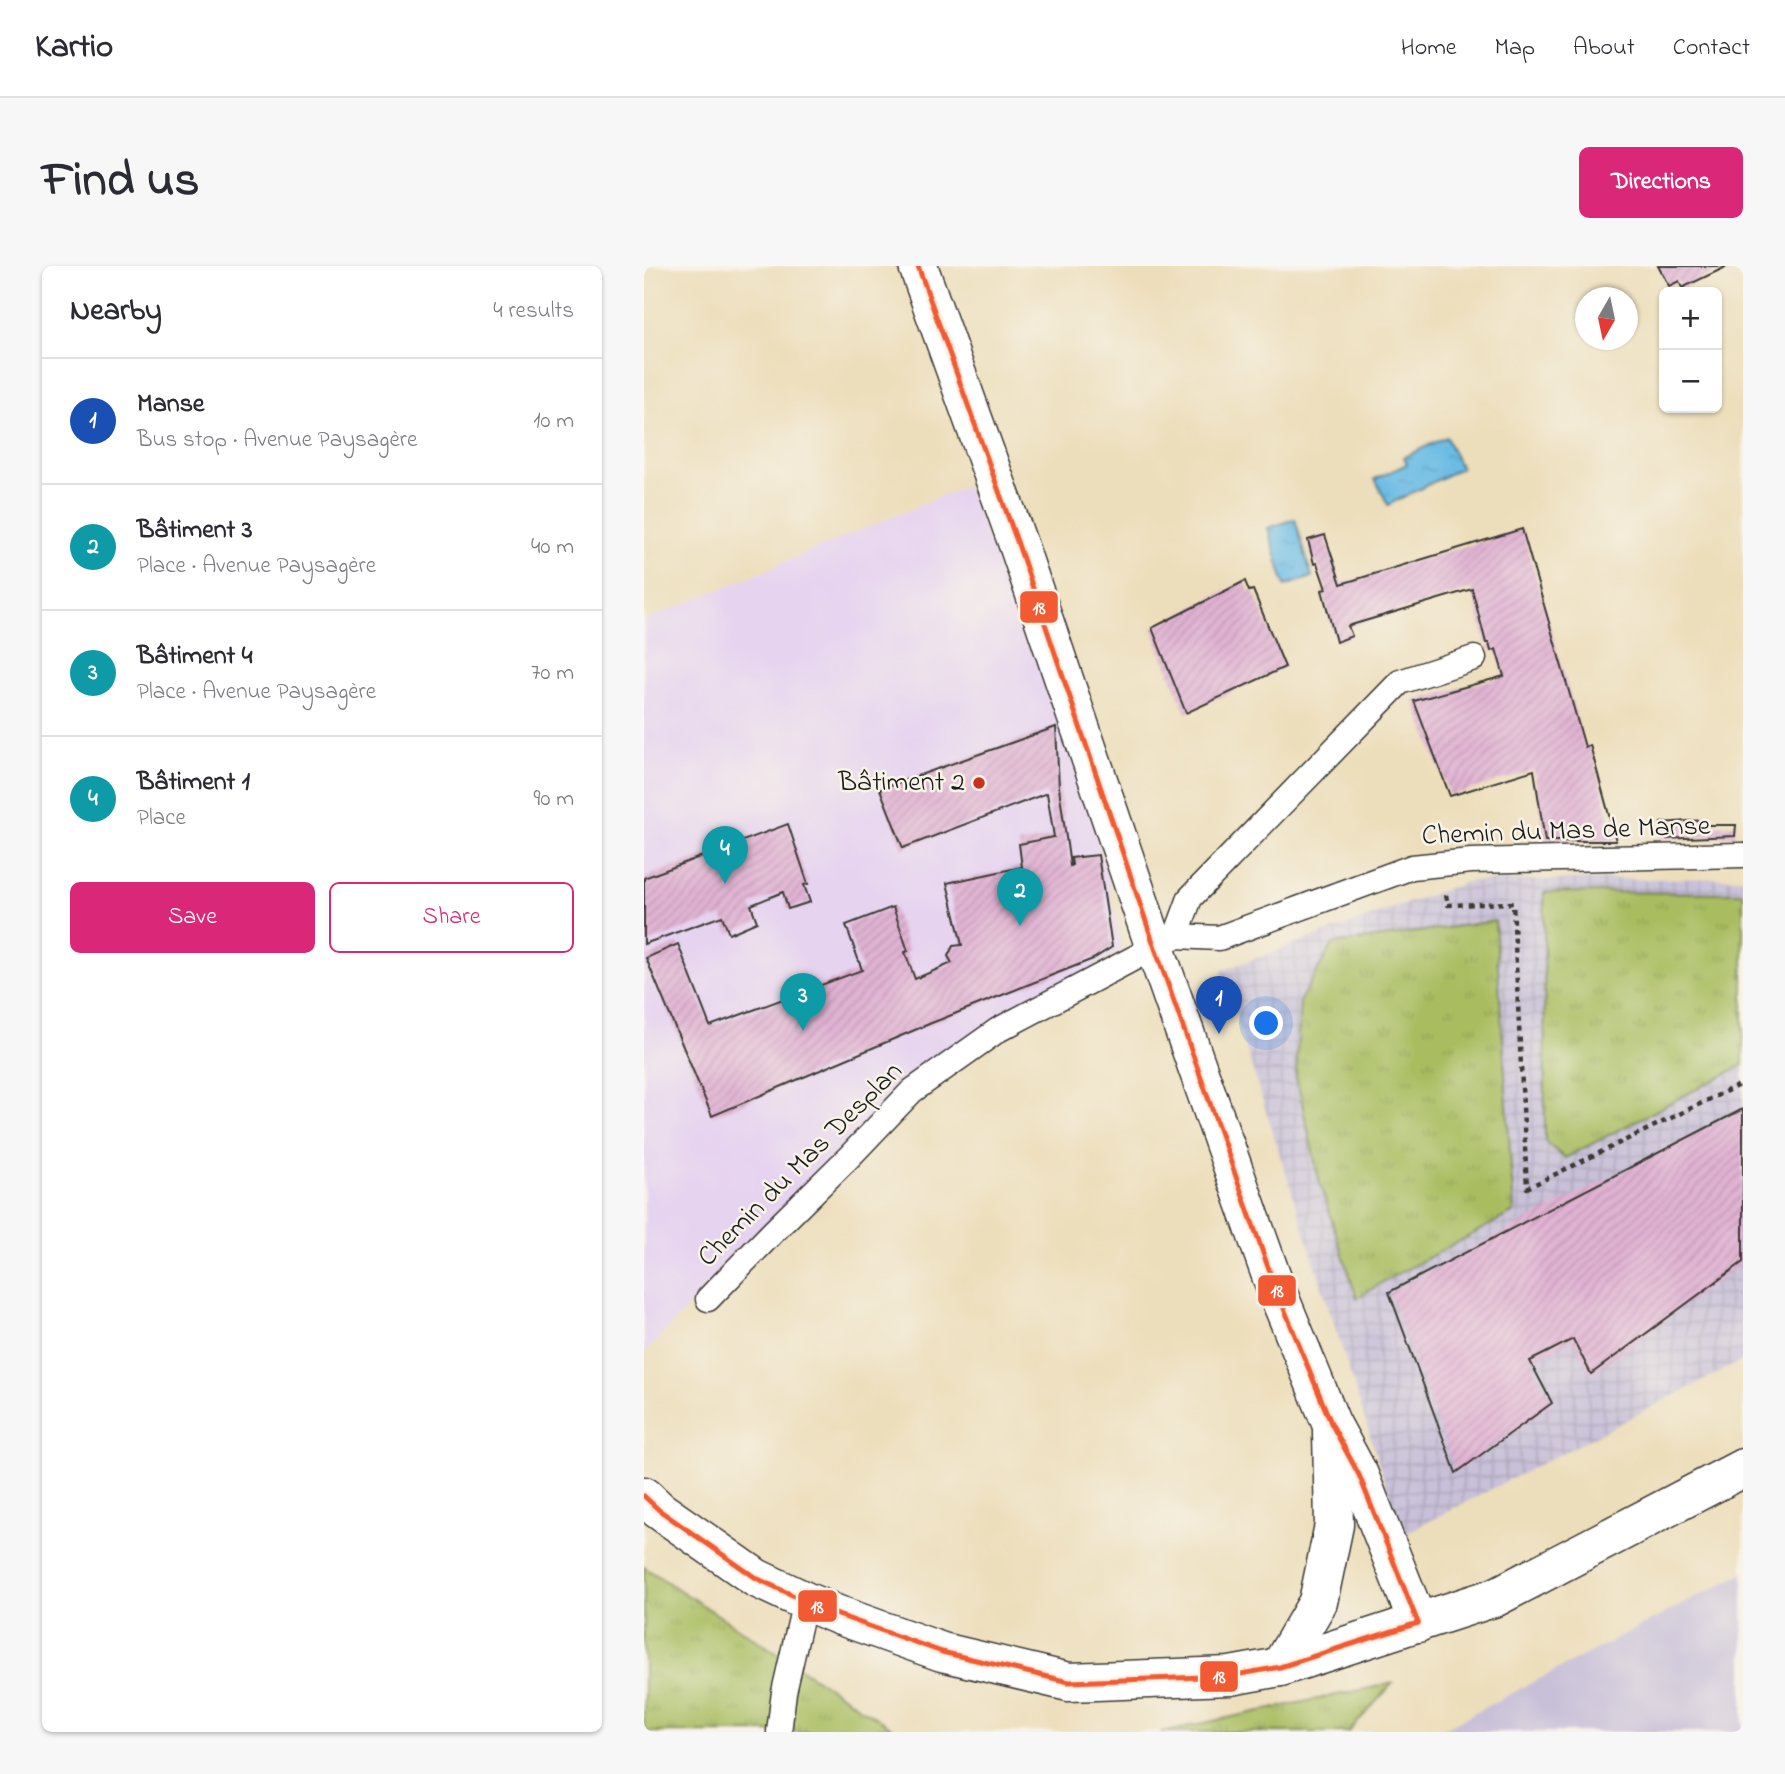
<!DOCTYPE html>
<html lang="en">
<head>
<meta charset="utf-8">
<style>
	body { margin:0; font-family:"Indie Flower",sans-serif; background:#f7f7f7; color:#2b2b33 }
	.controls { position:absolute; right:21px; top:21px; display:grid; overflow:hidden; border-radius:10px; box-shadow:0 2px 5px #0004 }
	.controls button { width:63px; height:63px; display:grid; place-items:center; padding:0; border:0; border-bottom:2px solid #e1e1e2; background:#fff; color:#2b2b33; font:35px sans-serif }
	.compass { position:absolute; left:931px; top:21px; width:63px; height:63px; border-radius:50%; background:#fff; box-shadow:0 2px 5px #0004; rotate:189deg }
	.you { position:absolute; left:623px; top:758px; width:24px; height:24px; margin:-18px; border:5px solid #fff; border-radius:50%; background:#1a73e8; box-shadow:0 0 0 10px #1a73e833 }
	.badge { display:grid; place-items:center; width:46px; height:46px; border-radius:50%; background:#db2777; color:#fff; font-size:23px; font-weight:700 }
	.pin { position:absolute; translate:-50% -58px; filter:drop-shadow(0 2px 4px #0008) }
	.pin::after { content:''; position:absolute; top:37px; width:24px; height:21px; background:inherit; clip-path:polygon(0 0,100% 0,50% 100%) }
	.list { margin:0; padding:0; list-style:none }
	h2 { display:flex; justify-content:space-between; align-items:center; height:91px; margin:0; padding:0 28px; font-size:30px }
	h2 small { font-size:23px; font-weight:400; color:#7c7c81 }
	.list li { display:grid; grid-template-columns:46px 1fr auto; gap:21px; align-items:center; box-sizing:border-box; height:126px; padding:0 28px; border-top:2px solid #e1e1e2 }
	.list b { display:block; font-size:26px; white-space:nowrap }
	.list p { margin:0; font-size:23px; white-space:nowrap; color:#7c7c81 }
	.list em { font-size:23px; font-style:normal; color:#7c7c81 }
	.actions { display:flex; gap:14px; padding:21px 28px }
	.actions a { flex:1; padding:16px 0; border:2px solid #db2777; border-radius:10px; text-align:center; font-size:24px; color:#db2777 }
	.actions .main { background:#db2777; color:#fff }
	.map { position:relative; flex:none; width:1099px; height:1466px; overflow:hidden; border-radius:10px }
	header { display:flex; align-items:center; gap:42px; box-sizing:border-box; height:98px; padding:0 35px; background:#fff; border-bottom:2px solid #e1e1e2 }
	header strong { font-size:33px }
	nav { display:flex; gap:38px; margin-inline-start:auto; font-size:24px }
	.intro { display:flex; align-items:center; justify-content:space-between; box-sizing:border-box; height:168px; padding:0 42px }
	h1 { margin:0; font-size:49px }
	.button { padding:18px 32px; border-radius:10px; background:#db2777; color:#fff; font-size:24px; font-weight:700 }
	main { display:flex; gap:42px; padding:0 42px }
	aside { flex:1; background:#fff; border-radius:10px; box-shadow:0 2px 5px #0004 }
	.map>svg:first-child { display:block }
	.built { fill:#e6d3f0 }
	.industrial { fill:url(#industrial-grid) }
	.railway { fill:#c8c0d8 }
	.grass { fill:url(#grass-tufts); stroke:#626c3e; stroke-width:2 }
	.water { fill:url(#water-ripples); stroke:#436c80; stroke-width:2 }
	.building { fill:url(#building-hatch) }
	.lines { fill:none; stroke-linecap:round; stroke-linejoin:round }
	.lane-casing { stroke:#3b3934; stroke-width:27 }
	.secondary-casing { stroke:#3b3934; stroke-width:41 }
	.path { stroke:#3b3934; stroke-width:4.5; stroke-dasharray:5 5; stroke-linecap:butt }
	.lane { stroke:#fff; stroke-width:24 }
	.secondary { stroke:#fff; stroke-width:38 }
	.bus-1-casing { stroke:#f7f3e8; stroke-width:10 }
	.bus-1 { stroke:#f15a32; stroke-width:5 }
	.poi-dot { fill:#c8321e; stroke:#f7f3e8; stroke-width:2.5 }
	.labels { text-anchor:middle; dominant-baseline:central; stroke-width:5; stroke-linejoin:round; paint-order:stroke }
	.poi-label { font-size:28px; fill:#1c1c1c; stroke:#f7f3e8; text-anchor:end }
	.street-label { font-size:28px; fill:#1c1c1c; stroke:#f7f3e8 }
	.line-badge { stroke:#f7f3e8; stroke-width:2.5 }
	.badge-label { font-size:19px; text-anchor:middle; font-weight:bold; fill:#fff }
</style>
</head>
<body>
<header>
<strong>Kartio</strong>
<nav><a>Home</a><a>Map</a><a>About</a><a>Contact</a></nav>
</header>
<div class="intro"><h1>Find us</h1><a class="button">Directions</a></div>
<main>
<aside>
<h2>Nearby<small>4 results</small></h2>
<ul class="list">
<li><span class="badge" style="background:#1a4fb4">1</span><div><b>Manse</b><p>Bus stop · Avenue Paysagère</p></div><em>10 m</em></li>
<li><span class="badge" style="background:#0f9aa8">2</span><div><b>Bâtiment 3</b><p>Place · Avenue Paysagère</p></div><em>40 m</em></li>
<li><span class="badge" style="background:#0f9aa8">3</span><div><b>Bâtiment 4</b><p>Place · Avenue Paysagère</p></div><em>70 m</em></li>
<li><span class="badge" style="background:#0f9aa8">4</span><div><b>Bâtiment 1</b><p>Place</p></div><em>90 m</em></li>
</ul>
<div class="actions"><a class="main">Save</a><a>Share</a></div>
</aside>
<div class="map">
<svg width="1099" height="1466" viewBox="0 0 1099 1466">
	<defs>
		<pattern id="industrial-grid" width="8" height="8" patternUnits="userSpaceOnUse" patternTransform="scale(1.75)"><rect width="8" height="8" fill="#c8c0d8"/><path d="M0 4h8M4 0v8" fill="none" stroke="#aba4b9"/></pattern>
		<pattern id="grass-tufts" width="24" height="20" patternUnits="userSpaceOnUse" patternTransform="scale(1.75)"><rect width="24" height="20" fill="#a9bd61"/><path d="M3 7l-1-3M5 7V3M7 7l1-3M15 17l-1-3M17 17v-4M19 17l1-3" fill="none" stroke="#91a254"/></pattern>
		<pattern id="water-ripples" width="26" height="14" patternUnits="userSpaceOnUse" patternTransform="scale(1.75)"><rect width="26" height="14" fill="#6abce5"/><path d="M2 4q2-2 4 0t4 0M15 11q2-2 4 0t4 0" fill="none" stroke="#5ba1c4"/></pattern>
		<pattern id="building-hatch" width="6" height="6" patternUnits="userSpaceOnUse" patternTransform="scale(1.75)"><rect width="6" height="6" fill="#e1b2d3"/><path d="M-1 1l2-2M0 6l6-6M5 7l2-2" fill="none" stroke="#c098b5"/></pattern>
	</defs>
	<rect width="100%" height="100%" fill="#f7f3e8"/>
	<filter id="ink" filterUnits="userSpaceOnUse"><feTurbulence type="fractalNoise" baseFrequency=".0143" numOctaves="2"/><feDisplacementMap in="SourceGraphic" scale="14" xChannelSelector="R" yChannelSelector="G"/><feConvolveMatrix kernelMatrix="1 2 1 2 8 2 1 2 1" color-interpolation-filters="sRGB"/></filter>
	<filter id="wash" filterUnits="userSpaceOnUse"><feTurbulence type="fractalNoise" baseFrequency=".00686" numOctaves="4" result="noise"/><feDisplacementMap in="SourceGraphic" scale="28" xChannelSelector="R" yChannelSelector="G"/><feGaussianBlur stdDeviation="1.57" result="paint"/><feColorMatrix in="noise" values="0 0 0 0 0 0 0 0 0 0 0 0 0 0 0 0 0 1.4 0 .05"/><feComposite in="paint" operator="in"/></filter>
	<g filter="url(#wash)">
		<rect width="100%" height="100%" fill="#eddebb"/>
		<path class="built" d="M 322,220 L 425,466 L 464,611 L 478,684 L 269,810 L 86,996 L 0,1088 L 0,355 Z"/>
		<path class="industrial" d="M 1099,612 L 1099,1094 L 758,1269 L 577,705 L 825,615 Z"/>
		<path class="railway" d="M 1099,1307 L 1099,1466 L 793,1466 Z"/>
		<g class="grass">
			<path d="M 900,626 L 1099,627 L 1099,799 L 921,892 L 901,876 Z"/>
			<path d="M 851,655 L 870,946 L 744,1013 L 713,1032 L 676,918 L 652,811 L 656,734 L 689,678 Z"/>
			<path d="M 0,1301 L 254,1466 L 0,1466 Z"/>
			<path d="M 749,1417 L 705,1466 L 517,1466 Z"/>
		</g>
		<g class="water">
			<path d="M 802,171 L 817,202 L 744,239 L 731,213 L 763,198 L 760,191 Z"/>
			<path d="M 651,253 L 668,311 L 641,320 L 624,262 Z"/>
		</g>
		<g id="blocks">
			<g class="building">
				<path d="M 1014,0 L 1084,0 L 1038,22 L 1035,15 L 1025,20 Z"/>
				<path d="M 878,263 L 941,481 L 946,479 L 972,575 L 901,575 L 890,504 L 806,530 L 770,435 L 860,410 L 852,383 L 847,385 L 845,377 L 842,377 L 828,323 L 704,360 L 708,370 L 692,376 L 678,324 L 682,323 L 673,297 L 670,298 L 664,274 L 681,269 L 697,318 Z"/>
				<path d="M 601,315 L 605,325 L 609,324 L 641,401 L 542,447 L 508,362 Z"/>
				<path d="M 412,461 L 415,522 L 426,600 L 428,599 L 427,592 L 454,589 L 468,681 L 449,693 L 285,758 L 68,850 L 2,692 L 34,678 L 66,760 L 218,704 L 202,659 L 249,641 L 264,685 L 261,686 L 271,713 L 308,697 L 304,690 L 309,680 L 318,679 L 303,617 L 378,601 L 375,578 L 410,571 L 403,527 L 259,582 L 236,523 Z"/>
				<path d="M 1060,554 L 1062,559 L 1092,559 L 1091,570 L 1018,573 L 1017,557 Z"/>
				<path d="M 144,558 L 164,618 L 160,619 L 166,636 L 144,643 L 139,626 L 107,639 L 113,656 L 85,668 L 78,650 L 0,678 L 0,612 Z"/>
				<path d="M 1099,843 L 1099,996 L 947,1108 L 929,1073 L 886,1095 L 908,1137 L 812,1207 L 745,1026 Z"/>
			</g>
		</g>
	</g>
	<g filter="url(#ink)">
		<use href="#blocks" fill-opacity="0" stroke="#3b3934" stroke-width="2"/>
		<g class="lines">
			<g class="lane-casing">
				<g id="lane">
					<path d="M 532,670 L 546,632 L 756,416 L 830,392"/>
					<path d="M 64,1033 L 129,966 L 206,890 L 268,825 L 354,764 L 532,670 L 575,672 L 768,601 L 827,595 L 1099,589"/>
					<path d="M 135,1466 L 140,1426 L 161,1335"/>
				</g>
			</g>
			<g class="secondary-casing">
				<g id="secondary">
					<path d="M 274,0 L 375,281 L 511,682 L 630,1018 L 687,1157 L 715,1209 L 774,1357"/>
					<path d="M 0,1230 L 15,1244 L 112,1312 L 161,1335 L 194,1349 L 298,1386 L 425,1416 L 586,1410 L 636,1401 L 852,1331 L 1099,1202"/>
					<path d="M 636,1401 L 674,1336 L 690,1259 L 688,1166"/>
				</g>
			</g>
			<path class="path" d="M 802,629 L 804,639 L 869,637 L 883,922 L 1099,817"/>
			<use href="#lane" class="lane"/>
			<use href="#secondary" class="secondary"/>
			<g class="bus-1-casing">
				<g id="bus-1">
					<path d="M 274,0 L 375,281 L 511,682 L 630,1018 L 687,1157 L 715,1209 L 774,1357"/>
					<path d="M 0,1230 L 15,1244 L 112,1312 L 161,1335 L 194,1349 L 298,1386 L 425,1416 L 586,1410 L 636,1401 L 774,1357"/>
				</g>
			</g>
			<use href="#bus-1" class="bus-1"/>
		</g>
	</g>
	<circle class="poi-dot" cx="335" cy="517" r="7"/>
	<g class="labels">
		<g class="poi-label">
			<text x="321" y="517">Bâtiment 2</text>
		</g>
		<g class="street-label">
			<text transform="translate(922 566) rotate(-2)">Chemin du Mas de Manse</text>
			<text transform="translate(157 899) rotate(-45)">Chemin du Mas Desplan</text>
		</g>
	</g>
	<g class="line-badge">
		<rect x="375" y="324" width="40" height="34" rx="7" fill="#f15a32"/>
		<rect x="613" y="1008" width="40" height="33" rx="7" fill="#f15a32"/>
		<rect x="153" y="1323" width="41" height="34" rx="7" fill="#f15a32"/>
		<rect x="555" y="1394" width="40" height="33" rx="7" fill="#f15a32"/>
	</g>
	<g class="badge-label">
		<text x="395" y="348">18</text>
		<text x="633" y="1031">18</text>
		<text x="173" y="1347">18</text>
		<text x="575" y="1417">18</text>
	</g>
</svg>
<div class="controls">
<button>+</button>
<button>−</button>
</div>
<svg class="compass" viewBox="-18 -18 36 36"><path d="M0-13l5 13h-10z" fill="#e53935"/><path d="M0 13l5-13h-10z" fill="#7c7c81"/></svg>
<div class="you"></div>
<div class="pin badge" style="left:575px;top:768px;background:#1a4fb4">1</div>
<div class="pin badge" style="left:376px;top:660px;background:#0f9aa8">2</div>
<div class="pin badge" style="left:159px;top:765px;background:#0f9aa8">3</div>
<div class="pin badge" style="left:81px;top:618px;background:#0f9aa8">4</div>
</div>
</main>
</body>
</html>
